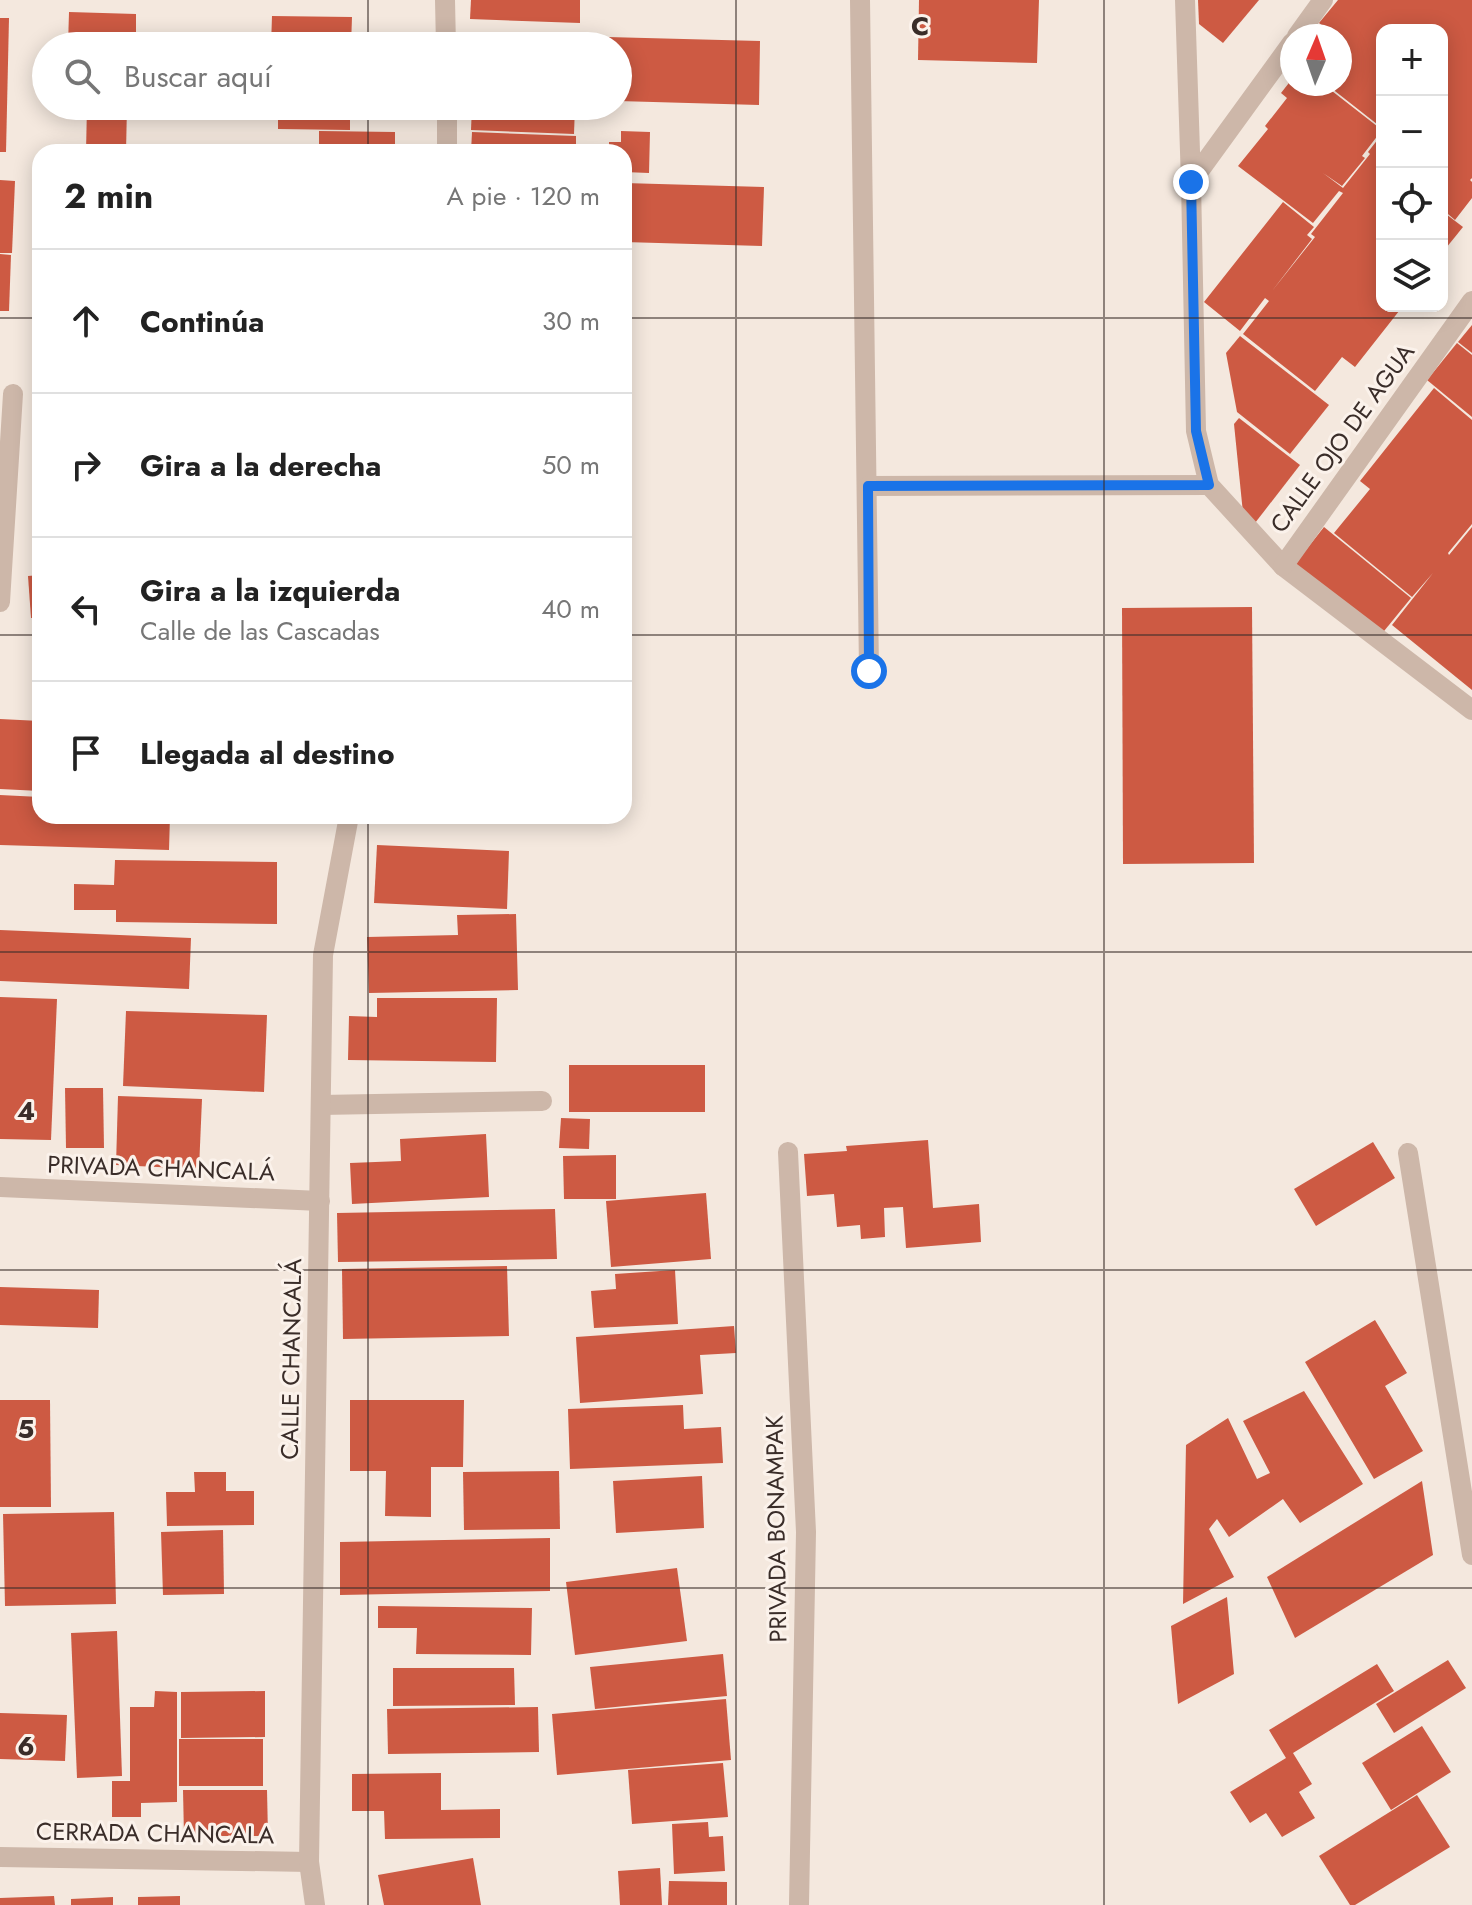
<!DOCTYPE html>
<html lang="es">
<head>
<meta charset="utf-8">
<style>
	body { margin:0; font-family:Jost,sans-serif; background:#f6f6f6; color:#222 }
	.controls { position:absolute; right:24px; top:24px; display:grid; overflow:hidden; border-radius:16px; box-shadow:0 4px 20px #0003 }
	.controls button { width:72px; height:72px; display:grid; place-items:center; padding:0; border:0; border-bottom:2px solid #e0e0e0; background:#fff; color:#222; font:40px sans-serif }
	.compass { position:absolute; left:1280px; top:24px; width:72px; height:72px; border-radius:50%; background:#fff; box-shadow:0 4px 20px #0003; rotate:2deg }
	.stop { position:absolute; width:24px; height:24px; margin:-18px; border:6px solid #1a73e8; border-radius:50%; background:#fff }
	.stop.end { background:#1a73e8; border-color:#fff; box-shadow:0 2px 8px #0008 }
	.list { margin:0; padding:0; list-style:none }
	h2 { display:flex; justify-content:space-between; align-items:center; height:104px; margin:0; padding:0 32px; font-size:34px }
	h2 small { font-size:26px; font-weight:400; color:#767676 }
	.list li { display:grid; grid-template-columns:52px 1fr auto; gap:24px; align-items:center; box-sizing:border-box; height:144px; padding:0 32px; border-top:2px solid #e0e0e0 }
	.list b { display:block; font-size:30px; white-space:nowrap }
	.list p { margin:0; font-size:26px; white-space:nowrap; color:#767676 }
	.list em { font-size:26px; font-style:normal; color:#767676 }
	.icon { flex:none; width:44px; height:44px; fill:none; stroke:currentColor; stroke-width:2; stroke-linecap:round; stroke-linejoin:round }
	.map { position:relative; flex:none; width:1472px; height:1905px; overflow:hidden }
	.search { position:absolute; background:#fff; box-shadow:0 4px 20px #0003; left:32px; top:32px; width:600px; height:88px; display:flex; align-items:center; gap:20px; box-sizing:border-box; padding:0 28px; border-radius:44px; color:#767676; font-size:30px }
	.panel { position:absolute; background:#fff; box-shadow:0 4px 20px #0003; left:32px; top:144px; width:600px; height:680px; border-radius:24px }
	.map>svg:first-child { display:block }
	.building { fill:#cd5a43 }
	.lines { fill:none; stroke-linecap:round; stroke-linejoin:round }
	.street { stroke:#cdb7a9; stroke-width:20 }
	.route { stroke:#1a73e8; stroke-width:10 }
	.grid { fill:none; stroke:#3a2d29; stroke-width:2; stroke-opacity:0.55 }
	.labels { text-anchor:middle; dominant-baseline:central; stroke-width:6; stroke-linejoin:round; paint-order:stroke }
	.street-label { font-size:24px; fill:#3a2d29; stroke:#fbf2eb }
	.grid-label { font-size:26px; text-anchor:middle; font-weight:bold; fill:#3a2d29; stroke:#fbf2eb; stroke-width:6; stroke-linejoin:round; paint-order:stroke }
</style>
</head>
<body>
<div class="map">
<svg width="1472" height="1905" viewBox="0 0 1472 1905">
	<rect width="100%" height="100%" fill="#f4e8de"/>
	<g class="building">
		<path d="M 471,0 L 580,0 L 580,23 L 470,19 Z"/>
		<path d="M 919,0 L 1039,0 L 1037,63 L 918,60 Z"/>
		<path d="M 1198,0 L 1259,0 L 1223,43 L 1199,24 Z"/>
		<path d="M 1338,0 L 1472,0 L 1472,178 L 1470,180 L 1472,182 L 1472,198 L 1455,220 L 1442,209 L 1442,53 L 1445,49 L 1444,48 L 1442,50 L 1442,30 L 1382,30 L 1382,128 L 1326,84 L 1340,84 L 1340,36 L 1316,36 L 1323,26 L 1319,23 Z"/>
		<path d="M 69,12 L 136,14 L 136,46 L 68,46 Z"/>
		<path d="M 272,16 L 352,17 L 351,46 L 271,46 Z"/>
		<path d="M 0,18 L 9,18 L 6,152 L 0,152 Z"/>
		<path d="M 607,37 L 760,41 L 759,105 L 618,101 L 618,46 L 607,46 Z"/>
		<path d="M 1292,79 L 1292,84 L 1323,84 L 1382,130 L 1362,156 L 1365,158 L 1342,186 L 1323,173 L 1343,188 L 1370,154 L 1368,152 L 1382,134 L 1382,306 L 1403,306 L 1355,367 L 1342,357 L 1315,391 L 1243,334 L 1269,301 L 1265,298 L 1240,331 L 1204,302 L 1283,202 L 1314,227 L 1307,235 L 1312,239 L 1272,291 L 1315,237 L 1311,234 L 1343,193 L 1339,191 L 1313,223 L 1238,166 L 1268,129 L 1265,126 L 1287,98 L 1281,93 Z"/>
		<path d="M 87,106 L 127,106 L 126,152 L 86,152 Z"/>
		<path d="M 278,106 L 366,106 L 366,113 L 350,113 L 350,130 L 278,129 Z"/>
		<path d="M 472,106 L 575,106 L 574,134 L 471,130 Z"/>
		<path d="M 319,131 L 395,132 L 395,152 L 319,152 Z"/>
		<path d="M 621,131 L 650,132 L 649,173 L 624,172 L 624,152 L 609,152 L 609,142 L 621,142 Z"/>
		<path d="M 472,132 L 576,136 L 576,152 L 471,152 Z"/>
		<path d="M 0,180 L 15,181 L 12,253 L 0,253 Z"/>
		<path d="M 624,183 L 764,187 L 762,246 L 624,242 Z"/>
		<path d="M 1442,211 L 1463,227 L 1442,253 Z"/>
		<path d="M 0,254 L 11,255 L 9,311 L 0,311 Z"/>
		<path d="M 1472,325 L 1472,353 L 1458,342 Z"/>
		<path d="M 1240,336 L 1329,405 L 1290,454 L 1237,412 L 1226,353 Z"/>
		<path d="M 1457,343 L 1472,355 L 1472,417 L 1427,380 Z"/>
		<path d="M 1434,388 L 1472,420 L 1472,524 L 1448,553 L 1449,555 L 1472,527 L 1472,690 L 1392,625 L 1433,573 L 1412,597 L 1334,533 L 1370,489 L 1360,481 Z"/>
		<path d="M 1239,418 L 1300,465 L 1255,523 L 1243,513 L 1234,424 Z"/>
		<path d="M 1324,527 L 1411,598 L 1380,636 L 1294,565 Z"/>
		<path d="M 40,575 L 40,618 L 31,618 L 28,576 Z"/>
		<path d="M 1252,607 L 1254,863 L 1123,864 L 1122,608 Z"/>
		<path d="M 0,719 L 40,721 L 40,791 L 0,789 Z"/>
		<path d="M 0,795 L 40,797 L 40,816 L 170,816 L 169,850 L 0,845 Z"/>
		<path d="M 377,845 L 509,851 L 507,909 L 374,903 Z"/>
		<path d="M 115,860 L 277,862 L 277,924 L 116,922 L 116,910 L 74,910 L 74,884 L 114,885 Z"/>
		<path d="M 516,914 L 518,990 L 369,993 L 367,937 L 458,935 L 457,915 Z"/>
		<path d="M 0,930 L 191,938 L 189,989 L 0,981 Z"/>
		<path d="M 0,997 L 57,999 L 51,1140 L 0,1139 Z"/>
		<path d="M 377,998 L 497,998 L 496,1062 L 348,1060 L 349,1016 L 377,1017 Z"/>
		<path d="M 126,1011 L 267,1015 L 264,1092 L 123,1086 Z"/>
		<rect x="569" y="1065" width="136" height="47"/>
		<path d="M 65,1088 L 103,1088 L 104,1148 L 66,1148 Z"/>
		<path d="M 118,1096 L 202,1099 L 199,1169 L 116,1165 Z"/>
		<path d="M 561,1118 L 590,1119 L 589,1149 L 559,1148 Z"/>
		<path d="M 486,1134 L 489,1197 L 352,1204 L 350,1163 L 401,1161 L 400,1139 Z"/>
		<path d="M 928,1140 L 933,1208 L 979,1204 L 981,1242 L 906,1248 L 903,1207 L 884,1208 L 885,1237 L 861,1239 L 860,1225 L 837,1227 L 834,1194 L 807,1196 L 804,1154 L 847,1151 L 846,1146 Z"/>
		<path d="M 1373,1142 L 1395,1178 L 1316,1226 L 1294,1189 Z"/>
		<path d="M 616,1155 L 616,1199 L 564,1199 L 563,1156 Z"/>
		<path d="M 706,1193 L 711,1259 L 611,1267 L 606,1201 Z"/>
		<path d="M 555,1209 L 557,1259 L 338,1262 L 337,1213 Z"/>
		<path d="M 507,1266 L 509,1336 L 343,1339 L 342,1269 Z"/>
		<path d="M 675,1270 L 678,1324 L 594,1328 L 591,1291 L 616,1289 L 615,1274 Z"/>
		<path d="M 0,1287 L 99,1290 L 98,1328 L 0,1325 Z"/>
		<path d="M 1375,1320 L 1407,1373 L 1385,1386 L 1423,1451 L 1374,1479 L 1305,1362 Z"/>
		<path d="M 734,1326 L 736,1353 L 700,1355 L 703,1394 L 580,1403 L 576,1337 Z"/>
		<path d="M 1304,1391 L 1363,1484 L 1300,1523 L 1283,1499 L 1229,1537 L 1217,1519 L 1209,1529 L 1234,1577 L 1183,1604 L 1186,1445 L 1228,1418 L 1257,1479 L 1270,1473 L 1243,1421 Z"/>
		<path d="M 0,1400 L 50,1400 L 51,1507 L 0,1507 Z"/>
		<path d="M 350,1400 L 464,1400 L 463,1467 L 431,1467 L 431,1517 L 385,1516 L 386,1471 L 350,1471 Z"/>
		<path d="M 683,1405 L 684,1429 L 721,1427 L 723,1463 L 570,1469 L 568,1409 Z"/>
		<path d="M 559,1471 L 560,1529 L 464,1530 L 463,1472 Z"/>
		<path d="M 194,1472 L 226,1472 L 226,1491 L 254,1491 L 254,1525 L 167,1526 L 166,1492 L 195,1492 Z"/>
		<path d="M 702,1476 L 704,1528 L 616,1533 L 613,1481 Z"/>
		<path d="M 1422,1481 L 1433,1555 L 1295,1638 L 1267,1577 Z"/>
		<path d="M 114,1512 L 116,1604 L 5,1606 L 3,1514 Z"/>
		<path d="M 223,1530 L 224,1594 L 163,1595 L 161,1532 Z"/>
		<path d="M 550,1538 L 550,1591 L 340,1595 L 340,1542 Z"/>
		<path d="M 677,1568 L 687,1641 L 575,1655 L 566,1582 Z"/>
		<path d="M 1227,1597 L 1234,1674 L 1178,1704 L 1171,1626 Z"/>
		<path d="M 378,1606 L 532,1608 L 531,1655 L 416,1654 L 417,1628 L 378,1628 Z"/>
		<path d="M 117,1631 L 122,1776 L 77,1778 L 71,1633 Z"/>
		<path d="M 723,1654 L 727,1696 L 595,1709 L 590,1667 Z"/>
		<path d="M 1448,1660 L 1466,1688 L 1394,1733 L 1376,1704 Z"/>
		<path d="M 1377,1664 L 1394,1691 L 1293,1753 L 1312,1784 L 1299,1792 L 1315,1818 L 1282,1837 L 1266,1813 L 1250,1823 L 1230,1792 L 1286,1758 L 1269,1730 Z"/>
		<path d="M 393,1668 L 514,1668 L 515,1705 L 393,1706 Z"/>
		<path d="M 155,1691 L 177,1692 L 177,1802 L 141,1803 L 141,1817 L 112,1817 L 112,1781 L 130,1781 L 130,1707 L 154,1707 Z"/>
		<path d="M 265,1691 L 265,1737 L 181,1738 L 181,1692 Z"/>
		<path d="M 726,1699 L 731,1760 L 557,1775 L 552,1714 Z"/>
		<path d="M 538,1707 L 539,1752 L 388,1754 L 387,1709 Z"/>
		<path d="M 0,1713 L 67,1715 L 65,1761 L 0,1759 Z"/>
		<path d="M 1422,1726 L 1451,1772 L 1391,1810 L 1362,1763 Z"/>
		<rect x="179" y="1739" width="84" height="47"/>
		<path d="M 723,1763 L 728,1817 L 632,1824 L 628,1770 Z"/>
		<path d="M 441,1773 L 441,1810 L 500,1809 L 500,1838 L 385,1839 L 384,1811 L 352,1811 L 352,1774 Z"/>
		<path d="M 183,1790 L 267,1790 L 268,1836 L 184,1836 Z"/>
		<path d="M 1417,1795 L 1450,1847 L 1355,1905 L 1350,1905 L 1319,1856 Z"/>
		<path d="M 708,1822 L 709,1837 L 723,1836 L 725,1871 L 674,1874 L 672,1824 Z"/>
		<path d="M 473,1858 L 481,1905 L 384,1905 L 378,1875 Z"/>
		<path d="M 660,1868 L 662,1905 L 620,1905 L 618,1871 Z"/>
		<path d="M 669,1881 L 727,1882 L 727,1905 L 668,1905 Z"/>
		<path d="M 54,1896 L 55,1905 L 0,1905 L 0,1898 Z"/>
		<path d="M 180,1896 L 180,1905 L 138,1905 L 138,1897 Z"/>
		<path d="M 113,1897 L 113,1905 L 71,1905 L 71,1899 Z"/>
	</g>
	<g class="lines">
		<g class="street">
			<path d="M 445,0 L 446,46"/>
			<path d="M 860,0 L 869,671"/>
			<path d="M 1185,0 L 1191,182 L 1196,431 L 1209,485 L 1283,566 L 1472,710"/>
			<path d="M 1297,36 L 1323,0"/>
			<path d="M 447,106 L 447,152"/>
			<path d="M 1191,182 L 1292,43"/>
			<path d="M 868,486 L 1209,485"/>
			<path d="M 1283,566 L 1472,301"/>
			<path d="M 0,602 L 13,394"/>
			<path d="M 321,1105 L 542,1101"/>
			<path d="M 788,1152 L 806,1532 L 799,1905"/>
			<path d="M 1408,1153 L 1472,1555"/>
			<path d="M 0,1187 L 320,1201"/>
			<path d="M 0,1857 L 309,1862"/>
			<path d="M 315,1905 L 309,1862 L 323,955 L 349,816"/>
		</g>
	</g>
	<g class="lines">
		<path class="route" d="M 869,671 L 868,486 L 1209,485 L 1196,431 L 1191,182"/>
	</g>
	<path class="grid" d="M 368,0 L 368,46M 736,0 L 736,1905M 1104,0 L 1104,1905M 368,106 L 368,152M 0,318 L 40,318M 624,318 L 1472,318M 0,635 L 40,635M 624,635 L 1472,635M 368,816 L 368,1905M 0,952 L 1472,952M 0,1270 L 1472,1270M 0,1588 L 1472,1588"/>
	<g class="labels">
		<g class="street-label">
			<text transform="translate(1342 438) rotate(-54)">CALLE OJO DE AGUA</text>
			<text transform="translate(161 1168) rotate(2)">PRIVADA CHANCALÁ</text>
			<text transform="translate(291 1359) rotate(-89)">CALLE CHANCALÁ</text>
			<text transform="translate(776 1529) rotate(-91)">PRIVADA BONAMPAK</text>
			<text transform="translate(155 1833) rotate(1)">CERRADA CHANCALA</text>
		</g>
	</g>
	<g class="grid-label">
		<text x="920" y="35">C</text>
		<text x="26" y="1120">4</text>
		<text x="26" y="1438">5</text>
		<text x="26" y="1755">6</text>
	</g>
</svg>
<div class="controls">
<button>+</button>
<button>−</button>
<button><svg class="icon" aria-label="locate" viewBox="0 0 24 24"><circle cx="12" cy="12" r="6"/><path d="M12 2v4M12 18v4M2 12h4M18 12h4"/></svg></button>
<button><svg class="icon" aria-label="layers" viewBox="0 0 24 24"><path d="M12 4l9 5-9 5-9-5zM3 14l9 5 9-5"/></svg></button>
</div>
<svg class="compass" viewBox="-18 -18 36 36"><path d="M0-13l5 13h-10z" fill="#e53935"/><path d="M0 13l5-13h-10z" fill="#767676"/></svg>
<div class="stop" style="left:869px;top:671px"></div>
<div class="stop end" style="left:1191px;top:182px"></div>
<div class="search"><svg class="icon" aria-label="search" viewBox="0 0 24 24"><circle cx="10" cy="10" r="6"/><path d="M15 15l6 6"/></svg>Buscar aquí</div>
<section class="panel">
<h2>2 min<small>A pie · 120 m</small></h2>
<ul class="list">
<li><svg class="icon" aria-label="ahead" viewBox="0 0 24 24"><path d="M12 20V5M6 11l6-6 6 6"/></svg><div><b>Continúa</b></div><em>30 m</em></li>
<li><svg class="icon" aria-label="right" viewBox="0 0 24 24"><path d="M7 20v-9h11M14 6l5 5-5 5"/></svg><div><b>Gira a la derecha</b></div><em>50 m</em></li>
<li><svg class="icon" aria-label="left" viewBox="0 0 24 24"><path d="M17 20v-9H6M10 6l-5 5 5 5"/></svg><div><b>Gira a la izquierda</b><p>Calle de las Cascadas</p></div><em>40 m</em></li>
<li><svg class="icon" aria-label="arrive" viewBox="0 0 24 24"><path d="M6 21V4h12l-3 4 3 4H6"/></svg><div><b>Llegada al destino</b></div></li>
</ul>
</section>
</div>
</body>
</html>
